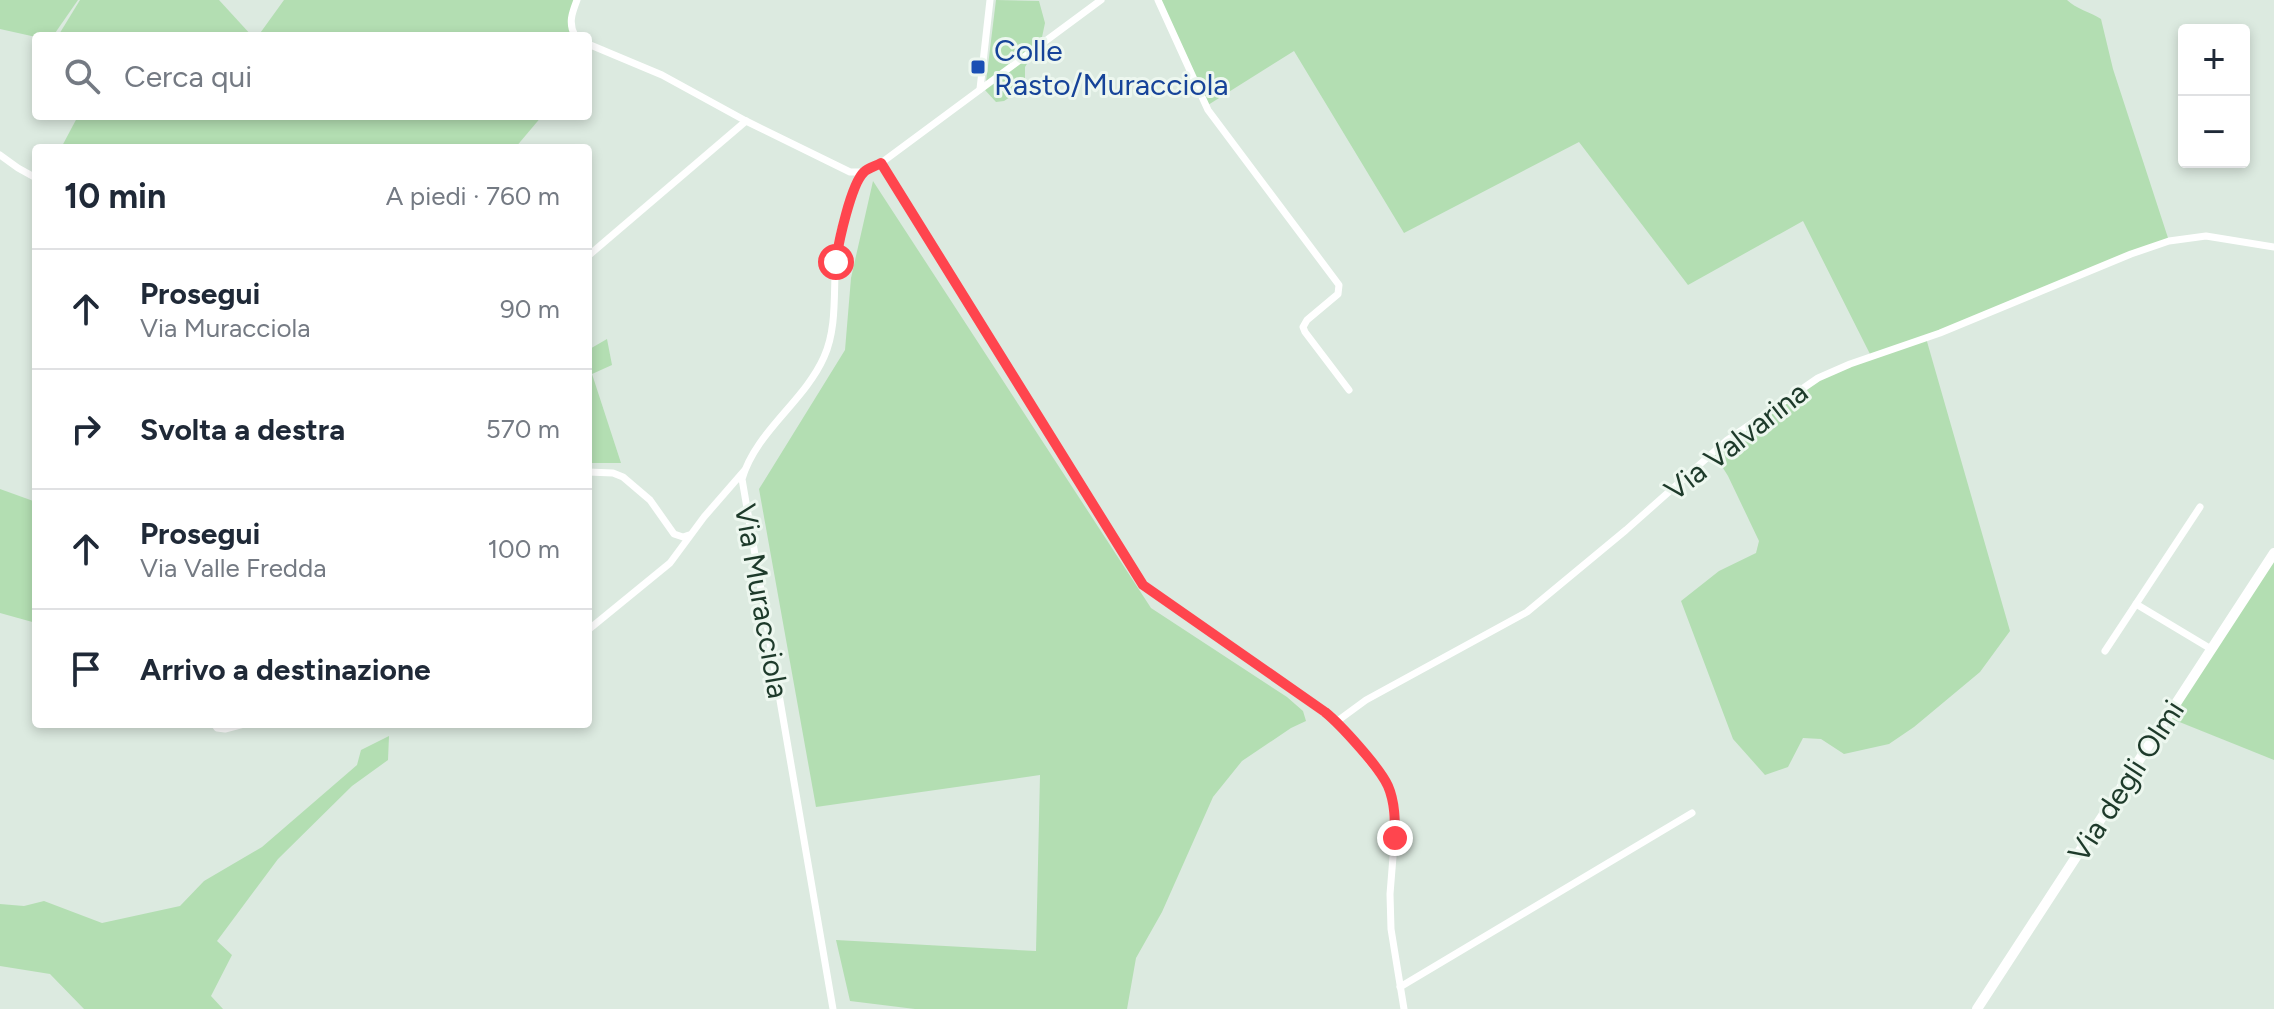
<!DOCTYPE html>
<html lang="it">
<head>
<meta charset="utf-8">
<style>
	body { margin:0; font-family:Figtree,sans-serif; background:#f6f6f7; color:#1f2937 }
	.controls { position:absolute; right:24px; top:24px; display:grid; overflow:hidden; border-radius:8px; box-shadow:0 4px 12px #0003 }
	.controls button { width:72px; height:72px; display:grid; place-items:center; padding:0; border:0; border-bottom:2px solid #e0e1e3; background:#fff; color:#1f2937; font:40px sans-serif }
	.stop { position:absolute; width:24px; height:24px; margin:-18px; border:6px solid #ff454e; border-radius:50%; background:#fff }
	.stop.end { background:#ff454e; border-color:#fff; box-shadow:0 2px 8px #0008 }
	.list { margin:0; padding:0; list-style:none }
	h2 { display:flex; justify-content:space-between; align-items:center; height:104px; margin:0; padding:0 32px; font-size:34px }
	h2 small { font-size:26px; font-weight:400; color:#747a83 }
	.list li { display:grid; grid-template-columns:52px 1fr auto; gap:24px; align-items:center; box-sizing:border-box; height:120px; padding:0 32px; border-top:2px solid #e0e1e3 }
	.list b { display:block; font-size:30px; white-space:nowrap }
	.list p { margin:0; font-size:26px; white-space:nowrap; color:#747a83 }
	.list em { font-size:26px; font-style:normal; color:#747a83 }
	.icon { flex:none; width:44px; height:44px; fill:none; stroke:currentColor; stroke-width:2; stroke-linecap:round; stroke-linejoin:round }
	.map { position:relative; flex:none; width:2274px; height:1009px; overflow:hidden }
	.search { position:absolute; background:#fff; box-shadow:0 4px 12px #0003; left:32px; top:32px; width:560px; height:88px; display:flex; align-items:center; gap:20px; box-sizing:border-box; padding:0 28px; border-radius:8px; color:#747a83; font-size:30px }
	.panel { position:absolute; background:#fff; box-shadow:0 4px 12px #0003; left:32px; top:144px; width:560px; height:584px; border-radius:8px }
	.map>svg:first-child { display:block }
	.green { fill:#b3deb2 }
	.lines { fill:none; stroke-linecap:round; stroke-linejoin:round }
	.street { stroke:#fff; stroke-width:7 }
	.secondary { stroke:#fff; stroke-width:10 }
	.route { stroke:#ff454e; stroke-width:10 }
	.transit-dot { fill:#1a4fb4; stroke:#edf7ef; stroke-width:3 }
	.labels { text-anchor:middle; dominant-baseline:central; stroke-width:6; stroke-linejoin:round; paint-order:stroke }
	.transit-label { font-size:30px; fill:#164399; stroke:#edf7ef; text-anchor:start }
	.street-label { font-size:30px; fill:#1d3a2a; stroke:#edf7ef }
</style>
</head>
<body>
<div class="map">
<svg width="2274" height="1009" viewBox="0 0 2274 1009">
	<rect width="100%" height="100%" fill="#dceae0"/>
	<g class="green">
		<path d="M 0,0 L 78,0 L 53,36 L 36,37 L 0,29 Z"/>
		<path d="M 80,0 L 219,0 L 252,36 L 58,36 Z"/>
		<path d="M 284,0 L 577,0 L 570,18 L 575,36 L 258,36 Z"/>
		<path d="M 996,0 L 1039,1 L 1045,23 L 1041,42 L 1025,67 L 1025,80 L 1021,90 L 1004,101 L 996,102 L 985,90 Z"/>
		<path d="M 1158,0 L 2067,0 C 2076,9 2090,12 2101,19 L 2113,69 L 2169,241 L 1926,338 L 2010,631 L 1980,672 L 1914,727 L 1889,744 L 1844,754 L 1821,739 L 1803,738 L 1788,767 L 1765,775 L 1733,739 L 1681,601 L 1719,571 L 1756,553 L 1759,541 L 1728,476 L 1713,452 L 1810,383 L 1871,356 L 1803,221 L 1688,285 L 1579,142 L 1404,233 L 1294,51 L 1208,105 Z"/>
		<path d="M 78,116 L 542,116 L 515,148 L 61,148 Z"/>
		<path d="M 873,181 L 1151,608 L 1287,697 L 1303,711 L 1306,721 L 1291,728 L 1242,761 L 1213,797 L 1162,912 L 1136,958 L 1127,1009 L 915,1009 L 850,1001 L 836,940 L 1036,951 L 1040,775 L 816,807 L 759,489 L 845,350 L 851,278 Z"/>
		<path d="M 607,339 L 612,365 L 592,374 L 621,463 L 588,463 L 588,350 Z"/>
		<path d="M 0,489 L 36,502 L 36,623 L 0,613 Z"/>
		<path d="M 2274,553 L 2274,760 L 2167,717 Z"/>
		<path d="M 389,736 L 388,760 L 352,786 L 278,859 L 217,941 L 232,955 L 211,996 L 223,1009 L 84,1009 L 50,974 L 0,966 L 0,904 L 24,906 L 44,901 L 102,923 L 180,906 L 204,881 L 262,847 L 357,765 L 361,750 Z"/>
	</g>
	<g class="lines">
		<g class="street">
			<path d="M 1158,0 L 1208,110 L 1339,285 L 1338,294 L 1307,320 L 1303,327 L 1305,332 L 1349,390"/>
			<path d="M 575,36 C 568,23 572,13 577,0"/>
			<path d="M 588,44 L 662,75 L 746,121 L 850,172 L 864,172 L 881,163 L 1101,0"/>
			<path d="M 980,89 L 990,0"/>
			<path d="M 0,155 L 18,168 L 36,178"/>
			<path d="M 881,163 L 1143,585 L 1330,717 L 1344,730 L 1385,781 L 1390,792 L 1395,832 L 1390,894 L 1391,929 L 1404,1009"/>
			<path d="M 588,256 L 746,121"/>
			<path d="M 588,472 L 613,473 L 623,477 L 650,500 L 674,534 L 683,537 L 689,535"/>
			<path d="M 2136,604 L 2211,649"/>
			<path d="M 588,630 L 670,563 L 704,517 L 744,471"/>
			<path d="M 2105,651 L 2200,507"/>
			<path d="M 1336,722 L 1366,700 L 1527,612 L 1626,530 L 1726,441 L 1818,378 L 1850,364 L 1940,333 L 2131,254 L 2169,241 L 2206,236 L 2274,247"/>
			<path d="M 214,724 L 217,728 L 225,729 L 244,724"/>
			<path d="M 1400,987 L 1692,813"/>
			<path d="M 833,1009 L 742,479 C 756,431 804,402 824,357 C 839,324 832,282 837,247 C 841,221 852,195 864,172"/>
		</g>
		<path class="secondary" d="M 1977,1009 L 2274,553"/>
	</g>
	<g class="lines">
		<path class="route" d="M 836,262 C 838,244 851,184 864,172 C 868,168 876,166 881,163 L 1143,585 L 1325,712 C 1341,725 1380,768 1388,786 C 1395,802 1395,821 1395,838"/>
	</g>
	<rect class="transit-dot" x="970" y="59" width="16" height="16" rx="4"/>
	<g class="labels">
		<g class="transit-label">
			<text x="994" y="50">Colle<tspan x="994" dy="34">Rasto/Muracciola</tspan></text>
		</g>
		<g class="street-label">
			<text transform="translate(1736 441) rotate(-38)">Via Valvarina</text>
			<text transform="translate(762 601) rotate(80)">Via Muracciola</text>
			<text transform="translate(2126 781) rotate(-57)">Via degli Olmi</text>
		</g>
	</g>
</svg>
<div class="controls">
<button>+</button>
<button>−</button>
</div>
<div class="stop" style="left:836px;top:262px"></div>
<div class="stop end" style="left:1395px;top:838px"></div>
<div class="search"><svg class="icon" aria-label="search" viewBox="0 0 24 24"><circle cx="10" cy="10" r="6"/><path d="M15 15l6 6"/></svg>Cerca qui</div>
<section class="panel">
<h2>10 min<small>A piedi · 760 m</small></h2>
<ul class="list">
<li><svg class="icon" aria-label="ahead" viewBox="0 0 24 24"><path d="M12 20V5M6 11l6-6 6 6"/></svg><div><b>Prosegui</b><p>Via Muracciola</p></div><em>90 m</em></li>
<li><svg class="icon" aria-label="right" viewBox="0 0 24 24"><path d="M7 20v-9h11M14 6l5 5-5 5"/></svg><div><b>Svolta a destra</b></div><em>570 m</em></li>
<li><svg class="icon" aria-label="ahead" viewBox="0 0 24 24"><path d="M12 20V5M6 11l6-6 6 6"/></svg><div><b>Prosegui</b><p>Via Valle Fredda</p></div><em>100 m</em></li>
<li><svg class="icon" aria-label="arrive" viewBox="0 0 24 24"><path d="M6 21V4h12l-3 4 3 4H6"/></svg><div><b>Arrivo a destinazione</b></div></li>
</ul>
</section>
</div>
</body>
</html>
